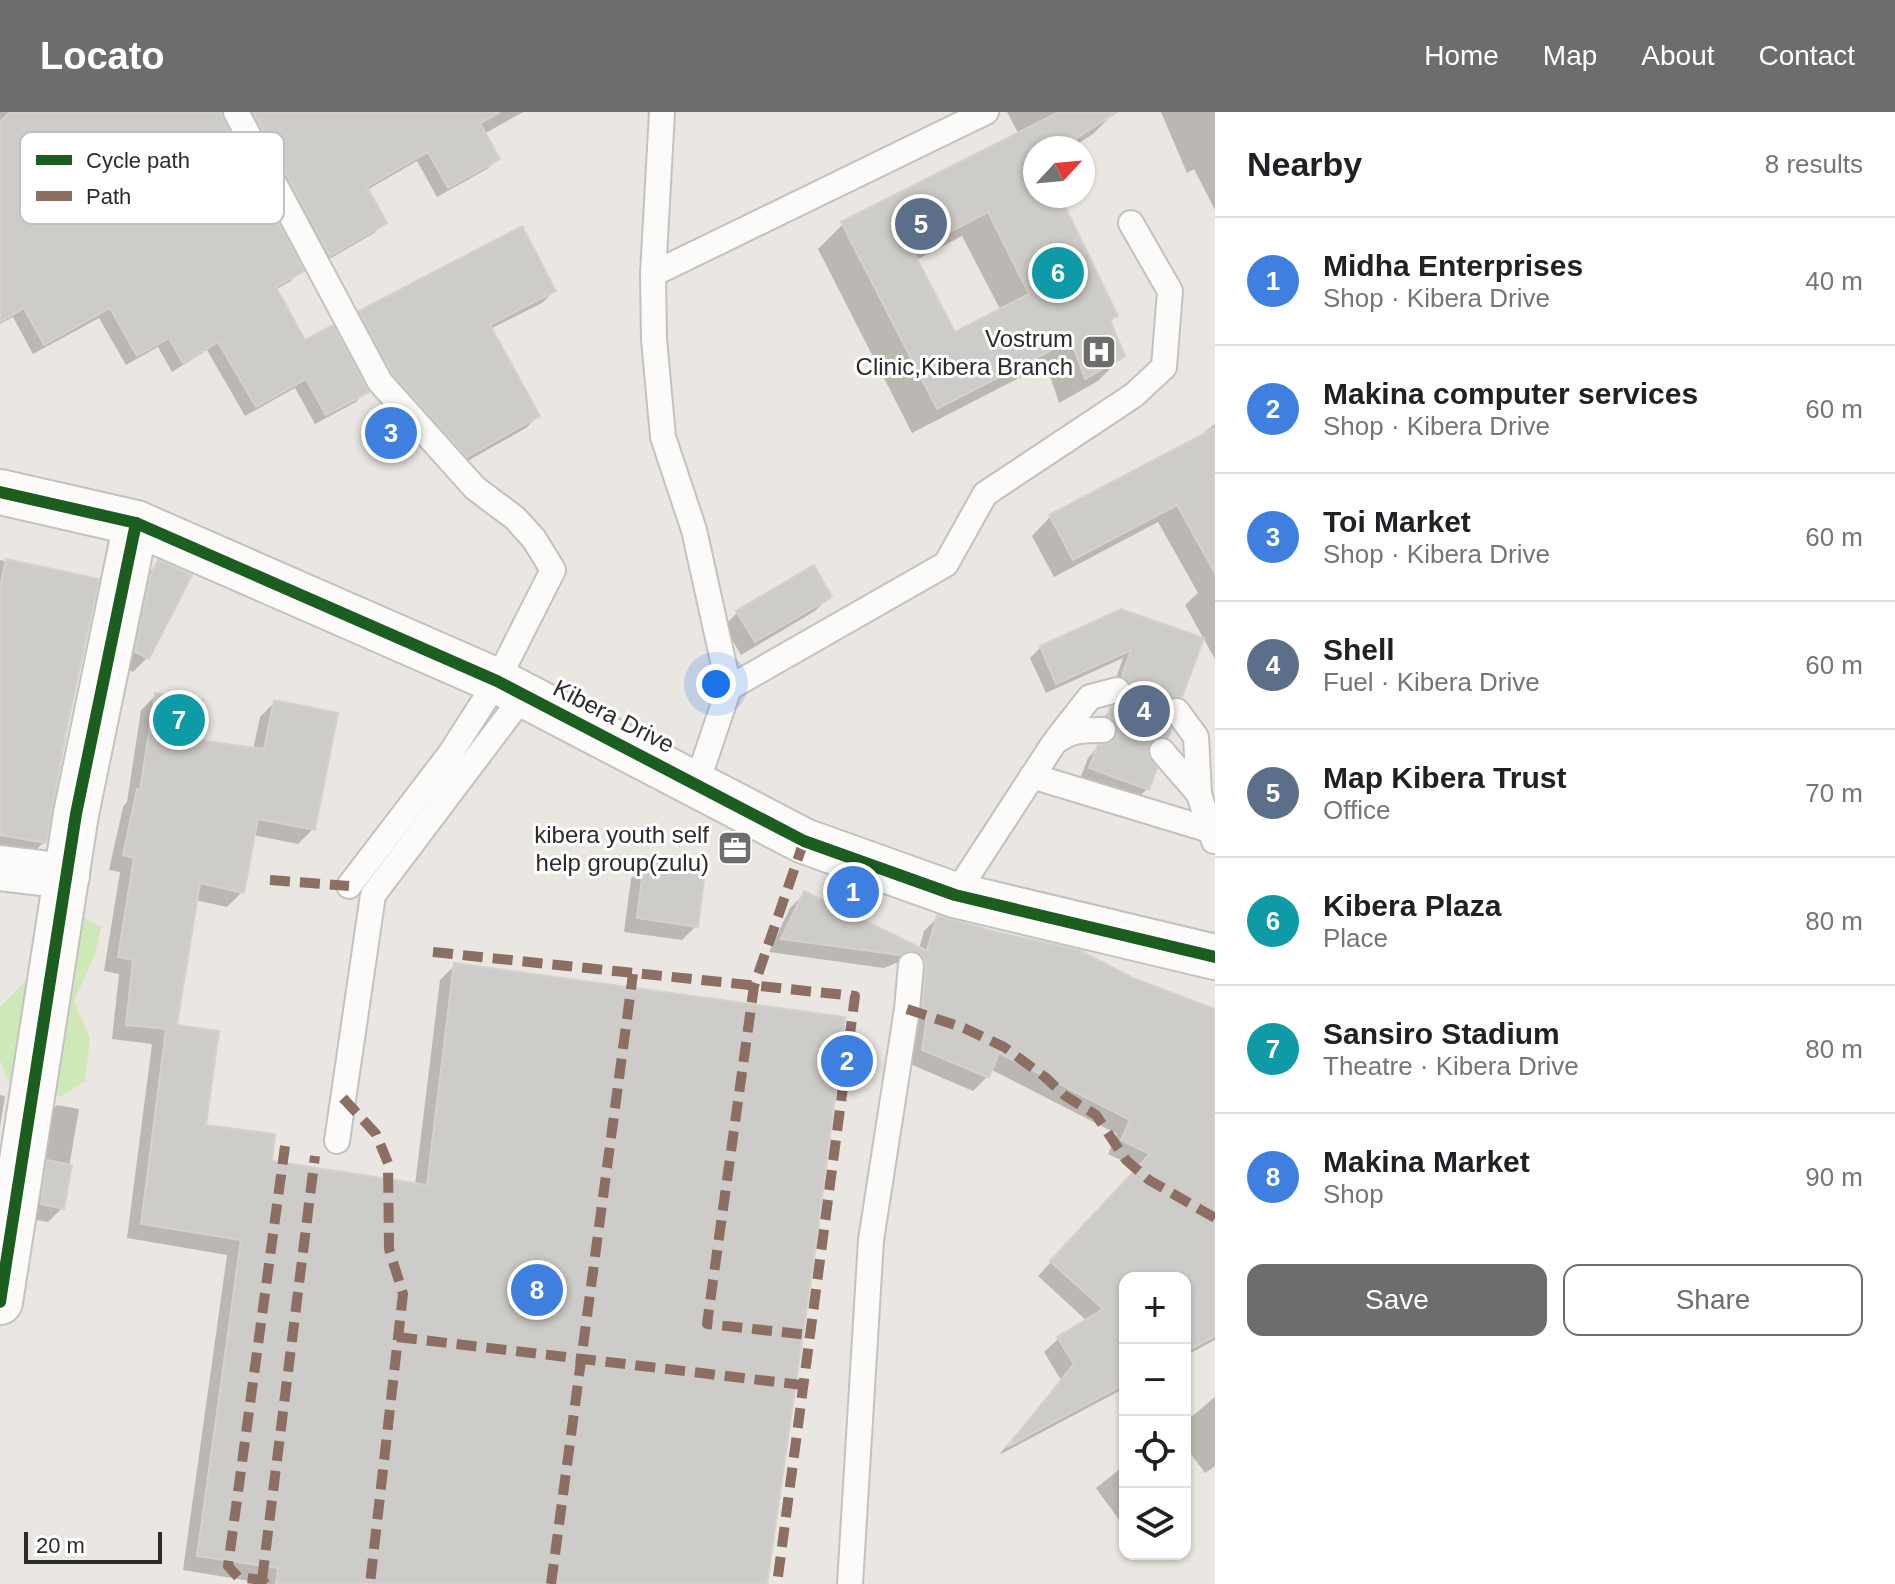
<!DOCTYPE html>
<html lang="en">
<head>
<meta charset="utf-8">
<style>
	body { margin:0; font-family:Arial,sans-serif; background:#f2f2f2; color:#202124 }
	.controls { position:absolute; right:24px; bottom:24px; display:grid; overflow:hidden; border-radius:16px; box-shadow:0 2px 6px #0004 }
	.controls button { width:72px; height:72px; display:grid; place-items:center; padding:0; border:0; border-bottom:2px solid #e0e0e0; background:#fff; color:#202124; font:40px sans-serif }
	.compass { position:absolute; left:1023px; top:24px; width:72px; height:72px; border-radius:50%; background:#fff; box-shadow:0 2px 6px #0004; rotate:64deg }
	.scale { position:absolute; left:24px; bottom:20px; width:138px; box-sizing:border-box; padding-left:8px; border:4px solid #2c2c2c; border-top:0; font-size:22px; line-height:28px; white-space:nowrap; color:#2c2c2c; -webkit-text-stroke:6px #fff; paint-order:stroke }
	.you { position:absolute; left:716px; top:572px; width:28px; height:28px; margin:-20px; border:6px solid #fff; border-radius:50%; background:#1a73e8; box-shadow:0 0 0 12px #1a73e833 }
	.badge { display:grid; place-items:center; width:52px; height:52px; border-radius:50%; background:#6e6d6b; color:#fff; font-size:26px; font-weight:700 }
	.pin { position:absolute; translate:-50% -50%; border:4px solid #fff; box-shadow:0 2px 8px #0006 }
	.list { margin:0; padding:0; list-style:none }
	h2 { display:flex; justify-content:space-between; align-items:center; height:104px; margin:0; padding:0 32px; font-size:34px }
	h2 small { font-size:26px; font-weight:400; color:#757577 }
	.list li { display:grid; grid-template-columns:52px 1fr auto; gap:24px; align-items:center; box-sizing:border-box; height:128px; padding:0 32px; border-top:2px solid #e0e0e0 }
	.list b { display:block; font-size:30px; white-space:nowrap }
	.list p { margin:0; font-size:26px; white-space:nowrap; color:#757577 }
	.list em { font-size:26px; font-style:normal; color:#757577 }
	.actions { display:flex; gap:16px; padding:24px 32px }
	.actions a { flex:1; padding:18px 0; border:2px solid #6e6d6b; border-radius:16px; text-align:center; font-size:28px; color:#6e6d6b }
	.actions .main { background:#6e6d6b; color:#fff }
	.icon { flex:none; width:44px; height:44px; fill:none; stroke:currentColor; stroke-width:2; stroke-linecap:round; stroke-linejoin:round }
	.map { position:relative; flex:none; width:1215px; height:1472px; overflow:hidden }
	header { display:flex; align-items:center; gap:48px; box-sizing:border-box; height:112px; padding:0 40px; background:#6e6d6b; color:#fff }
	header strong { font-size:38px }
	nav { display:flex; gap:44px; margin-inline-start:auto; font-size:28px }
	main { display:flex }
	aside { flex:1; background:#fff }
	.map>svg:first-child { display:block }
	.green { fill:#cee8b7 }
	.shadow { fill:#0003; fill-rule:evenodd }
	.building { fill:#ceccc8; stroke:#d5d2cd; stroke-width:2; fill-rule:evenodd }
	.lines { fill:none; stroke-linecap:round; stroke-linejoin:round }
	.service-casing { stroke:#c3c2c2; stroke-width:28 }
	.minor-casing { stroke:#c3c2c2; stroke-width:48 }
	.tertiary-casing { stroke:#c3c2c2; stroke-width:48 }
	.service { stroke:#fcfbfa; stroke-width:24 }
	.minor { stroke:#fcfbfa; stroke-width:44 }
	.tertiary { stroke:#fcfbfa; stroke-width:44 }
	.quiet { stroke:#8d6e63; stroke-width:10; stroke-dasharray:20 10; stroke-linecap:butt }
	.cycleway-casing { stroke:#fff; stroke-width:17 }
	.cycleway { stroke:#1b5e20; stroke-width:12 }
	.labels { text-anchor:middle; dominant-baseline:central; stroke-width:6; stroke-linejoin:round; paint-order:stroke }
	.poi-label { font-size:24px; fill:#2c2c2c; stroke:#fff; text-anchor:end }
	.street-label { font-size:24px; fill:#2c2c2c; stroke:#fff }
	.key { fill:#fff; stroke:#c0c0c0; stroke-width:2 }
	.key-label { font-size:22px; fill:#2c2c2c }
</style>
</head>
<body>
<header>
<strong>Locato</strong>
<nav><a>Home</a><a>Map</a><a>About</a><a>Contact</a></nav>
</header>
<main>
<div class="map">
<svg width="1215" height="1472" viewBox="0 0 1215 1472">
	<rect width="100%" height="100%" fill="#eae6e1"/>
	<path class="green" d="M 81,804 L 101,815 L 95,842 L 74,889 L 90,926 L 85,969 L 62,984 L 12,978 L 0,948 L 0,895 L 48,846 Z"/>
	<g class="shadow">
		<path d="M 0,0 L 221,0 L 301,158 L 291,169 L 275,178 L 304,231 L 366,279 L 356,290 L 315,312 L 295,276 L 245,304 L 207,238 L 172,260 L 158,235 L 126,253 L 99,206 L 33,242 L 13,205 L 0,212 Z"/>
		<path d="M 236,0 L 523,0 L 484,22 L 497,46 L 487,57 L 437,85 L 417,49 L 367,78 L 385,110 L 374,121 L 319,153 Z"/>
		<path d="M 1007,0 L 1115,0 L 1093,22 L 1071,36 L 1035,36 L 1035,84 L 1057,84 L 1116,204 L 1109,211 L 1123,244 L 1098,269 L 1059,291 L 1046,252 L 912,321 L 818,137 L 843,112 L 1019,23 ZM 962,124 L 1001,199 L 954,223 L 916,148 Z"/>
		<path d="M 1161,0 L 1215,0 L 1215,98 L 1194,57 L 1187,61 Z"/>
		<path d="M 554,179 L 542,191 L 490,217 L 538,304 L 526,316 L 455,356 L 349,213 L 360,201 Z"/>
		<path d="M 1215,312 L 1215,547 L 1185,493 L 1198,481 L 1158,410 L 1054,465 L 1032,424 L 1050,405 L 1192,330 Z"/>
		<path d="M 0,448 L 96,469 L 64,619 L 44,730 L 29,745 L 0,740 Z"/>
		<path d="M 159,450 L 147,546 L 133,560 L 122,554 L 145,465 Z"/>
		<path d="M 829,485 L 815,499 L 741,543 L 724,514 L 738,500 Z"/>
		<path d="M 1121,499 L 1180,584 L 1170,595 L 1161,596 L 1166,624 L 1155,635 L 1146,634 L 1147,677 L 1137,687 L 1080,667 L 1088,646 L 1098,635 L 1107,634 L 1107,622 L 1101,608 L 1112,597 L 1122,593 L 1122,584 L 1113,575 L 1123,546 L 1046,581 L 1030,546 L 1041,535 Z"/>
		<path d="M 156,583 L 195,630 L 253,638 L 260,605 L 275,590 L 313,717 L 298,732 L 253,723 L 242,780 L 227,795 L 195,788 L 175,915 L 204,1015 L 270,1051 L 415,1073 L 440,868 L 455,853 L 766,1472 L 268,1472 L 183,1458 L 227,1143 L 127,1126 L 152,932 L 112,927 L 119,862 L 104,859 L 120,760 L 109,758 L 123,695 L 127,690 L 141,598 Z"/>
		<path d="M 645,752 L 696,814 L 682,828 L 624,820 L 631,767 Z"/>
		<path d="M 804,782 L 919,837 L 924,819 L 938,805 L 1132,868 L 1195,891 L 1197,889 L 1215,899 L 1215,1228 L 1185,1244 L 1185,1166 L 1125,1166 L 1125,1276 L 999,1343 L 1061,1268 L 1044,1240 L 1058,1227 L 1087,1209 L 1038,1164 L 1138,1056 L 1108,1042 L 1117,1022 L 990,957 L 987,965 L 973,979 L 910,952 L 905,854 L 896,851 L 884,856 L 769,840 L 790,796 Z"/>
		<path d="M 0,983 L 5,984 L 0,1015 Z"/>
		<path d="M 57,993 L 79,997 L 62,1096 L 48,1110 L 27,1106 L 43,1008 Z"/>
		<path d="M 1215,1285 L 1215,1354 L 1205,1361 L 1185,1334 L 1185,1310 Z"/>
		<path d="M 1125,1353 L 1125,1416 L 1096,1376 Z"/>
	</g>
	<g class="building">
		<path d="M 10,0 L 221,0 L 304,159 L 276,175 L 305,228 L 333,213 L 369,280 L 326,303 L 306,267 L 256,295 L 218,230 L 183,251 L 169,226 L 137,244 L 110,196 L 44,233 L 24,196 L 0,210 L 0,10 Z"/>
		<path d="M 253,0 L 500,0 L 480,11 L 500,47 L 448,76 L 428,40 L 367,75 L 387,111 L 330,144 Z"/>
		<path d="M 1059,0 L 1117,0 L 1061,36 L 1035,36 L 1035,84 L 1060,84 L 1118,204 L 1110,208 L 1125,244 L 1085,267 L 1071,228 L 937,297 L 841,110 ZM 988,100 L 1029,182 L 955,220 L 913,139 Z"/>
		<path d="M 522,114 L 556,179 L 490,213 L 540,304 L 467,345 L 392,261 L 359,199 Z"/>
		<path d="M 1215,316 L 1215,461 L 1177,393 L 1073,448 L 1049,403 Z"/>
		<path d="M 6,447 L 99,467 L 66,620 L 46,731 L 0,723 L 0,475 Z"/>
		<path d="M 158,448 L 192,463 L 149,547 L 135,540 L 151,462 Z"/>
		<path d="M 814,453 L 832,485 L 755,530 L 736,499 Z"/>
		<path d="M 1121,497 L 1204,526 L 1182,585 L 1169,587 L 1163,594 L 1162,601 L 1171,616 L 1168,625 L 1158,624 L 1148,633 L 1148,643 L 1157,656 L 1149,678 L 1089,656 L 1098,633 L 1110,631 L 1116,625 L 1116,611 L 1108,604 L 1111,595 L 1127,589 L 1131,583 L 1131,574 L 1122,564 L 1131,538 L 1056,572 L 1040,534 Z"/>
		<path d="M 155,581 L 203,588 L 198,628 L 264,637 L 274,588 L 338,601 L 315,718 L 258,707 L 244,781 L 200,771 L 177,913 L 219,919 L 206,1013 L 275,1022 L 272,1049 L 427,1073 L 454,851 L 845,905 L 818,1119 L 767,1472 L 276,1472 L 278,1456 L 197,1444 L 241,1128 L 141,1112 L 166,917 L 126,913 L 133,848 L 118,845 L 134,746 L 123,743 L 137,677 L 140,678 Z"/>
		<path d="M 644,750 L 705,759 L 698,815 L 637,806 Z"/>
		<path d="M 804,779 L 927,839 L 937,803 L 996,820 L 1079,838 L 1133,866 L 1215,897 L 1215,1224 L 1185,1240 L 1185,1166 L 1125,1166 L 1125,1272 L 1007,1335 L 1074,1252 L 1057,1225 L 1103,1197 L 1050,1149 L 1150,1042 L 1121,1028 L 1130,1008 L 999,941 L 989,966 L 922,938 L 928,898 L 922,896 L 926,854 L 924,846 L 913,838 L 900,843 L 781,827 Z"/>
		<path d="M 47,1048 L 72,1053 L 64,1097 L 41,1092 Z"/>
	</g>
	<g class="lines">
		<g class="service-casing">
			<g id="service">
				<path d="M 236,0 L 380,270 L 475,376 L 515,406 L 534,427 L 553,458 L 497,569 L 450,642 L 349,774"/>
				<path d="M 662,0 L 653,162 L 654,227 L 663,325 L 694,418 L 729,576 L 697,671"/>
				<path d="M 653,162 L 986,0"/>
				<path d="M 729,576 L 946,452 L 985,382 L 1134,283 L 1164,255 L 1170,179 L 1131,111"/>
				<path d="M 1177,599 L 1196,625 L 1199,682"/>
				<path d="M 1057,627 L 1090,585 L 1117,578"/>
				<path d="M 1162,639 L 1199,682 L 1214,729"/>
				<path d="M 1032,664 L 1210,718"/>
				<path d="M 955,783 L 1054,631 C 1070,618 1083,618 1103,618"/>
				<path d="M 337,1029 L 373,783 L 524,583"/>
				<path d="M 850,1472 L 871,1128 L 907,897 L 911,853"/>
			</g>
		</g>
		<g class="minor-casing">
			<g id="minor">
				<path d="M 0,756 L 67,764"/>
				<path d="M 0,1190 L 76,702 L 136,411"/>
			</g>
		</g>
		<g class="tertiary-casing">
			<path id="tertiary" d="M 0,380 L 136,411 L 497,569 L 804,729 L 955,783 L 1215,845"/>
		</g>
		<use href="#service" class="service"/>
		<use href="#minor" class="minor"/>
		<use href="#tertiary" class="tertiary"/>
		<g class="quiet">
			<path d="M 804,729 L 754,874 L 707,1212 L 809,1223"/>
			<path d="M 270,768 L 349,774"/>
			<path d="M 433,840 L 855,884 L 777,1472"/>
			<path d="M 907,897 L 964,916 L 1004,935 L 1045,965 L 1064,983 L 1096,1003 L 1126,1048 L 1149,1068 L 1215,1106"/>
			<path d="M 343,986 L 376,1022 L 388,1051 L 389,1137 L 403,1182 L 370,1472"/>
			<path d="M 397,1225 L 802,1273"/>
			<path d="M 262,1468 L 315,1044"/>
			<path d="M 266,1472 L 262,1468 L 238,1465 L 228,1454 L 285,1034"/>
			<path d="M 551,1472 L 633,862"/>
		</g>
		<g class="cycleway-casing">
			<g id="cycleway">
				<path d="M 0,380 L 136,411 L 497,569 L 804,729 L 955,783 L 1215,845"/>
				<path d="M 0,1190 L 76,702 L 136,411"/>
			</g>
		</g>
		<use href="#cycleway" class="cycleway"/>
	</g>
	<defs>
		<g id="hospital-square" transform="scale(1.8)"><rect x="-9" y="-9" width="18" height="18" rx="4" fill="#6e6d6b" stroke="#fff"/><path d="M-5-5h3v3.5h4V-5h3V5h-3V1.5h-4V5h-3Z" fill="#fff"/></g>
		<g id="office-square" transform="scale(1.8)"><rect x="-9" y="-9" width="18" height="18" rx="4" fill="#6e6d6b" stroke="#fff"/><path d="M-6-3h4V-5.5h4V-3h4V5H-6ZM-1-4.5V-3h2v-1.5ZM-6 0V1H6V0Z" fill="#fff"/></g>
	</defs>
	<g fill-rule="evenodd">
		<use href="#hospital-square" x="1099" y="240"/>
		<use href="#office-square" x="735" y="736"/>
	</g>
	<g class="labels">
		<g class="poi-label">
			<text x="1073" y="226">Vostrum<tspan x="1073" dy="28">Clinic,Kibera Branch</tspan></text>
			<text x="709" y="722">kibera youth self<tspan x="709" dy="28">help group(zulu)</tspan></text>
		</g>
		<g class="street-label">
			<text transform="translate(614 604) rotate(27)">Kibera Drive</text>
		</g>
	</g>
	<rect x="20" y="20" width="264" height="92" rx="12" class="key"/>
	<rect x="36" y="43" width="36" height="10" fill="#1b5e20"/>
	<rect x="36" y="79" width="36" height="10" fill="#8d6e63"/>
	<g class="key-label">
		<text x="86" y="56">Cycle path</text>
		<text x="86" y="92">Path</text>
	</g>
</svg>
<div class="controls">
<button>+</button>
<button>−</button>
<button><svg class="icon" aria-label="locate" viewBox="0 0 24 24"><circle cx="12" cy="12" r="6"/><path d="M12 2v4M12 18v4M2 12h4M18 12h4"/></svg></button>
<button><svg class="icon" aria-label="layers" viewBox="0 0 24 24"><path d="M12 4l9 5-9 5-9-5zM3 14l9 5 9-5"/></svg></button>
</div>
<svg class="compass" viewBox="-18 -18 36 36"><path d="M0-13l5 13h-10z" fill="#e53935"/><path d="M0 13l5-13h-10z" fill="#757577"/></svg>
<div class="scale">20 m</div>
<div class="you"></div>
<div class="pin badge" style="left:853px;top:780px;background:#3f7fe0">1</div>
<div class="pin badge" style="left:847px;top:949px;background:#3f7fe0">2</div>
<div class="pin badge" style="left:391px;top:321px;background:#3f7fe0">3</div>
<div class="pin badge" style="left:1144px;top:599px;background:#5c6f8a">4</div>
<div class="pin badge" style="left:921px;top:112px;background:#5c6f8a">5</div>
<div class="pin badge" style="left:1058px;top:161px;background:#0f9aa8">6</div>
<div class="pin badge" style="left:179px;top:608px;background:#0f9aa8">7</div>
<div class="pin badge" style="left:537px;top:1178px;background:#3f7fe0">8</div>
</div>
<aside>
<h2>Nearby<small>8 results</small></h2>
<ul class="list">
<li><span class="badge" style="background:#3f7fe0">1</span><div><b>Midha Enterprises</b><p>Shop · Kibera Drive</p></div><em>40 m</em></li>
<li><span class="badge" style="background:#3f7fe0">2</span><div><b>Makina computer services</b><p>Shop · Kibera Drive</p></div><em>60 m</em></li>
<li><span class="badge" style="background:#3f7fe0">3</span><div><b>Toi Market</b><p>Shop · Kibera Drive</p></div><em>60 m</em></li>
<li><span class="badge" style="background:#5c6f8a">4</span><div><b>Shell</b><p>Fuel · Kibera Drive</p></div><em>60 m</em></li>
<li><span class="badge" style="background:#5c6f8a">5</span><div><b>Map Kibera Trust</b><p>Office</p></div><em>70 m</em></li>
<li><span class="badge" style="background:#0f9aa8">6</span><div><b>Kibera Plaza</b><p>Place</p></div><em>80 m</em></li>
<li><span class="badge" style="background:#0f9aa8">7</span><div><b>Sansiro Stadium</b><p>Theatre · Kibera Drive</p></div><em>80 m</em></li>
<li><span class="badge" style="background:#3f7fe0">8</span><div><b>Makina Market</b><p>Shop</p></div><em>90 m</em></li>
</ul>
<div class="actions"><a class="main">Save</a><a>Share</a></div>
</aside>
</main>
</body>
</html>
